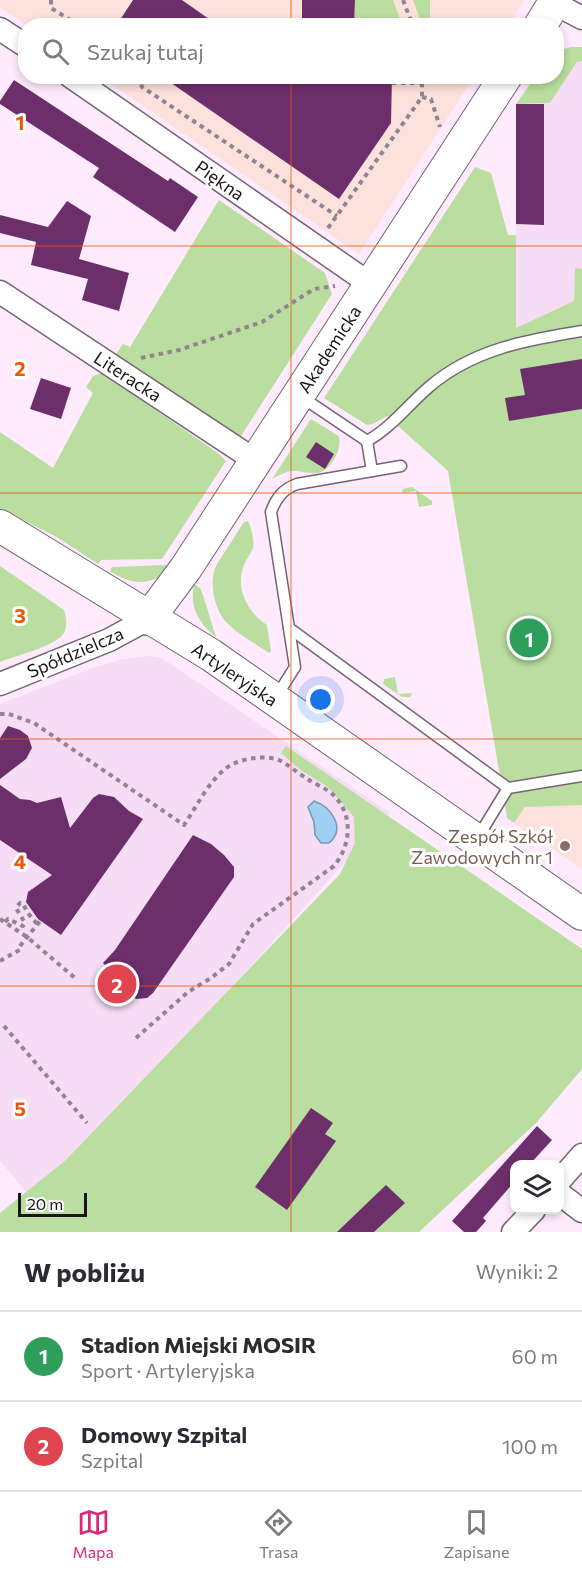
<!DOCTYPE html>
<html lang="pl">
<head>
<meta charset="utf-8">
<style>
	body { margin:0; font-family:Commissioner,sans-serif; background:#f7f7f7; color:#2b2b33 }
	.controls { position:absolute; right:18px; bottom:18px; display:grid; overflow:hidden; border-radius:12px; box-shadow:0 3px 9px #0003 }
	.controls button { width:54px; height:54px; display:grid; place-items:center; padding:0; border:0; border-bottom:2px solid #e1e1e2; background:#fff; color:#2b2b33; font:30px sans-serif }
	.scale { position:absolute; left:18px; bottom:15px; width:69px; box-sizing:border-box; padding-left:6px; border:3px solid #1b151b; border-top:0; font-size:16px; line-height:21px; white-space:nowrap; color:#1b151b; -webkit-text-stroke:4px #fff; paint-order:stroke }
	.you { position:absolute; left:321px; top:700px; width:21px; height:21px; margin:-15px; border:4px solid #fff; border-radius:50%; background:#1a73e8; box-shadow:0 0 0 9px #1a73e833 }
	.badge { display:grid; place-items:center; width:39px; height:39px; border-radius:50%; background:#db2777; color:#fff; font-size:20px; font-weight:700 }
	.pin { position:absolute; translate:-50% -50%; border:3px solid #fff; box-shadow:0 2px 6px #0006 }
	.list { margin:0; padding:0; list-style:none }
	h2 { display:flex; justify-content:space-between; align-items:center; height:78px; margin:0; padding:0 24px; font-size:26px }
	h2 small { font-size:20px; font-weight:400; color:#7c7c81 }
	.list li { display:grid; grid-template-columns:39px 1fr auto; gap:18px; align-items:center; box-sizing:border-box; height:90px; padding:0 24px; border-top:2px solid #e1e1e2 }
	.list b { display:block; font-size:22px; white-space:nowrap }
	.list p { margin:0; font-size:20px; white-space:nowrap; color:#7c7c81 }
	.list em { font-size:20px; font-style:normal; color:#7c7c81 }
	.icon { flex:none; width:33px; height:33px; fill:none; stroke:currentColor; stroke-width:2; stroke-linecap:round; stroke-linejoin:round }
	.map { position:relative; flex:none; width:582px; height:1232px; overflow:hidden }
	.search { position:absolute; background:#fff; box-shadow:0 3px 9px #0003; left:18px; right:18px; top:18px; height:66px; display:flex; align-items:center; gap:15px; box-sizing:border-box; padding:0 21px; border-radius:24px; color:#7c7c81; font-size:22px }
	.sheet { height:258px; background:#fff }
	nav { display:flex; justify-content:space-around; align-items:center; box-sizing:border-box; height:84px; border-top:2px solid #e1e1e2; background:#fff; font-size:16px; color:#7c7c81 }
	nav a { display:grid; justify-items:center; gap:3px }
	nav .on { color:#db2777 }
	.map>svg:first-child { display:block }
	.built { fill:#f6dcf4 }
	.education { fill:#fce1dd }
	.green { fill:#bade9f }
	.water { fill:#9fcff3; stroke:#7797b2; stroke-width:1.5 }
	.building { fill:#6c2f6b }
	.lines { fill:none; stroke-linecap:round; stroke-linejoin:round }
	.lane-casing { stroke:#756474; stroke-width:13 }
	.street-casing { stroke:#756474; stroke-width:25 }
	.secondary-casing { stroke:#756474; stroke-width:34 }
	.path { stroke:#928491; stroke-width:4; stroke-dasharray:4.5 4.5; stroke-linecap:butt }
	.lane { stroke:#fff; stroke-width:10 }
	.street { stroke:#fff; stroke-width:22 }
	.secondary { stroke:#fff; stroke-width:32 }
	.grid { fill:none; stroke:#e8590c; stroke-width:1.5; stroke-opacity:0.55 }
	.education-dot { fill:#8d6e63; stroke:#fff; stroke-width:2 }
	.labels { text-anchor:middle; dominant-baseline:central; stroke-width:6; stroke-linejoin:round; paint-order:stroke }
	.street-label { font-size:18px; fill:#1b151b; stroke:#fff }
	.education-label { font-size:18px; fill:#785e54; stroke:#fff; text-anchor:end }
	.grid-label { font-size:20px; text-anchor:middle; font-weight:bold; fill:#e8590c; stroke:#fff; stroke-width:6; stroke-linejoin:round; paint-order:stroke }
</style>
</head>
<body>
<div class="map">
<svg width="582" height="1232" viewBox="0 0 582 1232">
	<rect width="100%" height="100%" fill="#ffebfd"/>
	<g class="built">
		<path d="M 578,61 L 582,61 L 582,269 L 575,269 L 574,301 L 516,328 L 516,104 L 550,103 Z"/>
		<path d="M 149,656 L 162,658 L 390,813 L 79,1155 L 28,1194 L 0,1161 L 0,704 L 90,669 L 119,660 Z"/>
	</g>
	<g class="education">
		<path d="M 0,0 L 524,0 L 508,26 L 27,26 L 0,7 Z"/>
		<path d="M 101,77 L 474,77 L 359,254 Z"/>
		<path d="M 582,805 L 582,869 L 514,823 L 525,807 Z"/>
	</g>
	<g class="green">
		<path d="M 355,0 L 393,0 L 402,25 L 354,26 Z"/>
		<path d="M 413,0 L 430,0 L 430,25 L 422,25 Z"/>
		<path d="M 571,47 L 582,47 L 582,61 L 577,62 L 550,103 L 516,104 L 535,77 L 556,76 L 557,51 Z"/>
		<path d="M 475,167 L 491,173 L 508,235 L 516,235 L 516,328 L 574,301 L 575,268 L 582,269 L 582,805 L 525,807 L 514,823 L 507,818 L 448,471 L 387,416 L 373,424 L 367,425 L 324,398 Z"/>
		<path d="M 219,200 L 325,273 L 332,294 L 241,436 L 229,433 L 119,360 L 116,354 L 123,344 L 130,347 Z"/>
		<path d="M 102,373 L 218,453 L 226,461 L 162,559 L 101,560 L 98,564 L 55,536 L 0,509 L 0,432 L 53,468 L 93,393 L 86,387 L 93,376 Z"/>
		<path d="M 311,419 L 339,436 C 342,450 331,471 317,473 C 309,474 301,471 294,471 C 285,471 279,476 272,479 Z"/>
		<path d="M 412,487 L 432,501 L 432,505 L 419,507 L 416,491 L 402,493 L 403,489 Z"/>
		<path d="M 248,521 C 251,527 255,542 253,548 C 251,554 246,559 244,565 C 235,588 247,612 267,625 L 271,651 L 269,653 C 255,643 237,634 226,622 C 214,609 208,580 217,564 L 244,522 Z"/>
		<path d="M 167,565 L 170,568 C 153,587 130,585 110,571 L 112,567 Z"/>
		<path d="M 0,566 L 64,610 C 66,617 68,626 64,633 C 56,646 15,656 0,662 Z"/>
		<path d="M 194,584 L 200,588 L 203,595 L 216,637 C 199,624 189,607 194,584 Z"/>
		<path d="M 395,677 L 398,694 L 412,693 L 410,697 L 402,697 L 383,684 L 384,679 Z"/>
		<path d="M 286,746 L 582,949 L 582,1069 L 536,1123 L 419,1232 L 0,1232 L 0,1213 L 66,1160 L 340,874 L 355,843 L 354,817 L 328,787 L 302,771 L 281,753 Z"/>
	</g>
	<path class="water" d="M 314,801 C 332,807 346,829 329,843 L 321,843 L 315,835 L 314,822 L 308,807 Z"/>
	<g class="building">
		<path d="M 133,0 L 182,0 L 219,26 L 116,26 Z"/>
		<path d="M 302,0 L 355,0 L 354,26 L 302,26 Z"/>
		<path d="M 161,76 L 392,76 L 391,123 L 339,199 Z"/>
		<path d="M 14,80 L 168,181 L 170,178 L 198,197 L 175,232 L 93,177 L 99,168 L 0,104 L 0,101 Z"/>
		<path d="M 516,104 L 544,104 L 544,225 L 516,224 Z"/>
		<path d="M 67,201 L 91,216 L 79,259 L 129,273 L 119,311 L 82,300 L 88,279 L 31,265 L 36,242 L 0,233 L 0,215 L 48,227 Z"/>
		<path d="M 582,359 L 582,409 L 509,421 L 505,398 L 525,395 L 520,369 Z"/>
		<path d="M 41,378 L 71,388 L 61,419 L 30,409 Z"/>
		<path d="M 316,442 L 334,454 L 325,469 L 306,457 Z"/>
		<path d="M 8,726 L 20,730 L 28,736 L 32,748 L 26,759 L 0,779 L 0,738 Z"/>
		<path d="M 0,785 L 20,799 L 30,800 L 37,803 L 61,797 L 70,828 L 93,798 L 99,794 L 114,797 L 129,811 L 143,819 L 61,935 L 38,919 L 26,902 L 28,892 L 52,875 L 0,840 Z"/>
		<path d="M 193,835 L 211,844 L 224,855 L 234,867 L 234,877 L 153,993 L 147,998 L 137,999 L 125,994 L 128,989 L 103,963 L 115,950 Z"/>
		<path d="M 311,1108 L 333,1123 L 325,1134 L 336,1141 L 287,1210 L 255,1187 Z"/>
		<path d="M 537,1126 L 552,1140 L 530,1164 L 514,1164 L 514,1182 L 483,1218 L 486,1221 L 476,1232 L 464,1232 L 452,1221 Z"/>
		<path d="M 386,1185 L 405,1203 L 374,1232 L 337,1232 Z"/>
	</g>
	<g class="lines">
		<g class="lane-casing">
			<g id="lane">
				<path d="M 300,396 L 367,441 C 391,428 408,405 429,387 C 473,349 527,340 582,331"/>
				<path d="M 367,441 L 372,471"/>
				<path d="M 289,628 L 508,788 L 478,837"/>
				<path d="M 276,697 L 295,667 L 271,512 C 276,498 283,489 297,484 L 401,466"/>
				<path d="M 508,788 L 582,776"/>
			</g>
		</g>
		<g class="street-casing">
			<g id="street">
				<path d="M 554,3 L 582,18"/>
				<path d="M 0,29 L 26,46"/>
				<path d="M 70,76 L 370,284"/>
				<path d="M 0,292 L 256,461"/>
				<path d="M 0,684 L 109,640 L 148,619"/>
				<path d="M 560,1180 L 582,1155"/>
				<path d="M 560,1194 L 582,1211"/>
				<path d="M 513,1232 L 534,1210"/>
			</g>
		</g>
		<g class="secondary-casing">
			<g id="secondary">
				<path d="M 540,26 L 556,0"/>
				<path d="M 0,526 L 211,655 L 582,914"/>
				<path d="M 148,619 L 186,568 L 506,76"/>
			</g>
		</g>
		<g class="path">
			<path d="M 51,0 L 51,8 L 80,26"/>
			<path d="M 403,0 L 413,26"/>
			<path d="M 138,76 L 142,87 L 337,216"/>
			<path d="M 392,83 L 422,83"/>
			<path d="M 422,97 L 431,99 L 440,127"/>
			<path d="M 328,228 L 422,97 L 422,76"/>
			<path d="M 141,358 L 179,350 L 262,322 L 314,289 L 335,286"/>
			<path d="M 0,714 L 9,714 L 34,723 L 184,825 C 197,806 213,773 233,764 C 246,758 265,755 279,760 C 288,764 297,773 306,778 C 313,783 323,787 330,792 C 354,812 352,844 334,866 L 253,924 L 229,964 L 211,978 L 188,992 L 136,1038"/>
			<path d="M 0,919 L 27,937 L 75,978"/>
			<path d="M 5,922 L 8,919 L 23,926 L 25,923 L 16,908 L 20,903 L 23,903 L 27,912 L 37,924"/>
			<path d="M 20,946 L 40,921"/>
			<path d="M 0,961 L 23,948"/>
			<path d="M 4,1026 L 87,1123"/>
		</g>
		<use href="#lane" class="lane"/>
		<use href="#street" class="street"/>
		<use href="#secondary" class="secondary"/>
	</g>
	<path class="grid" d="M 291,0 L 291,26M 291,76 L 291,1232M 0,246 L 582,246M 0,493 L 582,493M 0,739 L 582,739M 0,986 L 582,986"/>
	<circle class="education-dot" cx="565" cy="846" r="6"/>
	<g class="labels">
		<g class="street-label">
			<text transform="translate(220 180) rotate(35)">Piękna</text>
			<text transform="translate(329 349) rotate(-57)">Akademicka</text>
			<text transform="translate(128 376) rotate(33)">Literacka</text>
			<text transform="translate(75 652) rotate(-23)">Spółdzielcza</text>
			<text transform="translate(235 674) rotate(34)">Artyleryjska</text>
		</g>
		<g class="education-label">
			<text x="553" y="836">Zespół Szkół<tspan x="553" dy="21">Zawodowych nr 1</tspan></text>
		</g>
	</g>
	<g class="grid-label">
		<text x="20" y="130">1</text>
		<text x="20" y="376">2</text>
		<text x="20" y="623">3</text>
		<text x="20" y="869">4</text>
		<text x="20" y="1116">5</text>
	</g>
</svg>
<div class="controls">
<button><svg class="icon" aria-label="layers" viewBox="0 0 24 24"><path d="M12 4l9 5-9 5-9-5zM3 14l9 5 9-5"/></svg></button>
</div>
<div class="scale">20 m</div>
<div class="you"></div>
<div class="pin badge" style="left:529px;top:638px;background:#2e9e5b">1</div>
<div class="pin badge" style="left:117px;top:984px;background:#e0444e">2</div>
<div class="search"><svg class="icon" aria-label="search" viewBox="0 0 24 24"><circle cx="10" cy="10" r="6"/><path d="M15 15l6 6"/></svg>Szukaj tutaj</div>
</div>
<section class="sheet">
<h2>W pobliżu<small>Wyniki: 2</small></h2>
<ul class="list">
<li><span class="badge" style="background:#2e9e5b">1</span><div><b>Stadion Miejski MOSIR</b><p>Sport · Artyleryjska</p></div><em>60 m</em></li>
<li><span class="badge" style="background:#e0444e">2</span><div><b>Domowy Szpital</b><p>Szpital</p></div><em>100 m</em></li>
</ul>
</section>
<nav>
<a class="on"><svg class="icon" aria-label="map" viewBox="0 0 24 24"><path d="M3 6l6-2 6 2 6-2v14l-6 2-6-2-6 2zM9 4v14M15 6v14"/></svg>Mapa</a>
<a><svg class="icon" aria-label="directions" viewBox="0 0 24 24"><path d="M12 3l9 9-9 9-9-9zM9 14v-3h6M13 9l2 2-2 2"/></svg>Trasa</a>
<a><svg class="icon" aria-label="saved" viewBox="0 0 24 24"><path d="M7 4h10v16l-5-4-5 4z"/></svg>Zapisane</a>
</nav>
</body>
</html>
